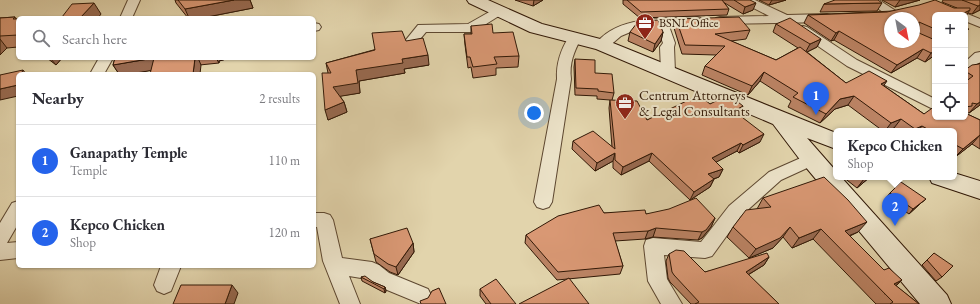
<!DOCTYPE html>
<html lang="en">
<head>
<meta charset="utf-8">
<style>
	body { margin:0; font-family:"EB Garamond",serif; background:#f7f7f7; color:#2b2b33 }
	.controls { position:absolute; right:12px; top:12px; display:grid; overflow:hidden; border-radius:6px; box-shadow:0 1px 3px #0004 }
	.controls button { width:36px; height:36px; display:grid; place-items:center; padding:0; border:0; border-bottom:1px solid #e1e1e2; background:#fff; color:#2b2b33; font:20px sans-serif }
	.compass { position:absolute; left:884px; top:12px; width:36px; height:36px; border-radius:50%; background:#fff; box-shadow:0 1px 3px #0004; rotate:148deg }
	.you { position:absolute; left:534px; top:113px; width:14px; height:14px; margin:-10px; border:3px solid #fff; border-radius:50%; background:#1a73e8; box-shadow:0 0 0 6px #1a73e833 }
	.badge { display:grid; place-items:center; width:26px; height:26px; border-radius:50%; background:#2563eb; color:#fff; font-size:13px; font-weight:700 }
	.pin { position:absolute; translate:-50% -33px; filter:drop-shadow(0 1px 2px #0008) }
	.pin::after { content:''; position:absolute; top:21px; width:14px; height:12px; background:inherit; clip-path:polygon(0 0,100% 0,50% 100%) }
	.popup { position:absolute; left:833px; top:128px; width:124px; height:52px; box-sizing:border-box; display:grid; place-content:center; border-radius:6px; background:#fff; filter:drop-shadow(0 1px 3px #0005); font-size:13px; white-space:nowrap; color:#7c7c81 }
	.popup b { font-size:15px; color:#2b2b33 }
	.popup::after { content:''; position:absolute; left:50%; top:100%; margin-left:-8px; border:8px solid transparent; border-top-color:#fff }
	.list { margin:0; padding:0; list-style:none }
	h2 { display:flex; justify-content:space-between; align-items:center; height:52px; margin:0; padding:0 16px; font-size:17px }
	h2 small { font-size:13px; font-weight:400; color:#7c7c81 }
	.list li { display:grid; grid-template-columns:26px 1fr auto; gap:12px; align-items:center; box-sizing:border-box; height:72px; padding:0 16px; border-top:1px solid #e1e1e2 }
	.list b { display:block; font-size:15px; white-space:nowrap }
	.list p { margin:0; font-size:13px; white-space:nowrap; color:#7c7c81 }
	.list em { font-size:13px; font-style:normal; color:#7c7c81 }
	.icon { flex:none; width:22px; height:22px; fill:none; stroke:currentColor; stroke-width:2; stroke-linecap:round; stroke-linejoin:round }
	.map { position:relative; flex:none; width:980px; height:304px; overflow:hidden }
	.search { position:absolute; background:#fff; box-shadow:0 1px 3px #0004; left:16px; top:16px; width:300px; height:44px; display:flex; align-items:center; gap:10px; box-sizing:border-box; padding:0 14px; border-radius:6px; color:#7c7c81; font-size:15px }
	.panel { position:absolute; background:#fff; box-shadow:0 1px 3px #0004; left:16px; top:72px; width:300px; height:196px; border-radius:6px }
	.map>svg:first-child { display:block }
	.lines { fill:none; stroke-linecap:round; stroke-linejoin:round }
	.street-casing { stroke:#5d4730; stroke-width:2 }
	.secondary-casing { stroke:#311806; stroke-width:2 }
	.street { fill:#ece3c9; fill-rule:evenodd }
	.secondary { fill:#ece3c9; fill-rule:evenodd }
	.wall { fill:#bb8364; stroke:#311806 }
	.shaded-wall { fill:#986a51; stroke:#311806 }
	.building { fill:#d99874; stroke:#311806; fill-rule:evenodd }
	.labels { text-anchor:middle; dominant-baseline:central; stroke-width:4; stroke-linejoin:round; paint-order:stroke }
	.far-poi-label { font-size:12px; fill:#311806; stroke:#ece3c9; text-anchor:start }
	.poi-label { font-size:14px; fill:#311806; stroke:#ece3c9; text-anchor:start }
</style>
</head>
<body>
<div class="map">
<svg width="980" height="304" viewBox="0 0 980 304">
	<rect width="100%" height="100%" fill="#e2d4ac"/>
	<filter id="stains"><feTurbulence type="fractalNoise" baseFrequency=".005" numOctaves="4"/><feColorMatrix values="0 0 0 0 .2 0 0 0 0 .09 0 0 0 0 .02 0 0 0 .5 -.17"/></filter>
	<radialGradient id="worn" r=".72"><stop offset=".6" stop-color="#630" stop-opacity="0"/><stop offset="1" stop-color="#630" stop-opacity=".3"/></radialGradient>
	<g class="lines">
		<g class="street-casing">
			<g id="street">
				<path d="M 128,0 L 140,0 L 132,18 L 120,18 Z"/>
				<path d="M 740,0 L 755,0 L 787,15 L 827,14 L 831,15 L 833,18 L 831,21 L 827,22 L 716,24 L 714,21 L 716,18 L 720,17 L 769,16 L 742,2 Z"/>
				<path d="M 865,0 L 879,0 L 899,13 L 897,16 L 889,16 Z"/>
				<path d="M 498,7 L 502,8 L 504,11 L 502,14 L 475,31 L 471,32 L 426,32 L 416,44 L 406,44 L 405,41 L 418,25 L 468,24 Z"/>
				<path d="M 965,13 L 980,19 L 980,27 L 965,21 L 965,15 L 960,15 Z"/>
				<path d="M 697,17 L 701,18 L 703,21 L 701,24 L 669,26 L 675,43 L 674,47 L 675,72 L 673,75 L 668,76 L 663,75 L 661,72 L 660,47 L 663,43 L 657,27 L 640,28 L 621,36 L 607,48 L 597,48 L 595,45 C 616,15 665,19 697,17 Z"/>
				<path d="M 314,23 L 319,24 L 321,27 L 319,30 L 314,31 Z"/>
				<path d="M 803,26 L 807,27 L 857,60 L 935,99 L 935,110 L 847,66 L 799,33 L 797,30 L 799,27 Z"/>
				<path d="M 575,34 L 580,35 L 581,38 C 574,52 569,63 571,79 L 552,202 L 549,207 L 543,209 L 537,207 L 534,202 L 557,79 C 556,63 561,49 570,35 Z"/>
				<path d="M 980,52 L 980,63 L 970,72 L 965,73 L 965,62 L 975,53 Z"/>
				<path d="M 99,58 L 113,58 L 104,74 L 90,74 Z"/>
				<path d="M 812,153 L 818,155 L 820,159 L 818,163 L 781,180 L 741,216 L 712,256 L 705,258 L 664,255 L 667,279 L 682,304 L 661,304 L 648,281 L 644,246 L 646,240 L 653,238 L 701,242 L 729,206 L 769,172 Z"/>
				<path d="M 18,201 L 18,224 L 7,243 L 18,242 L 18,258 L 0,260 L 0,223 L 12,203 Z"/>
				<path d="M 314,213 L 324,213 L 330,215 L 333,220 L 342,258 L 372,262 L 379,265 L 389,273 L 428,289 L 431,295 L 428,301 L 421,304 L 375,285 L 367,279 L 349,276 L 360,304 L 340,304 L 323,261 L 317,227 L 314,227 Z"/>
				<path d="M 161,266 L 181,266 L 171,291 L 164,294 L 157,291 L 154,285 Z"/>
			</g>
		</g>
		<g class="secondary-casing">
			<g id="secondary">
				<path d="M 467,0 L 488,0 L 542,24 L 608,41 L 836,133 L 836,149 L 807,138 L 836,171 L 836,177 L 841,177 L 947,295 L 951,304 L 920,304 L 804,165 L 773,124 L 596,49 L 530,32 L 469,3 Z"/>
				<path d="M 954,173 L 980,181 L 980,199 L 932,183 L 929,177 L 954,177 Z"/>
			</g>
		</g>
		<use href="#street" class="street"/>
		<use href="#secondary" class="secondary"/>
	</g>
	<g class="wall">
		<path d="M 175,0 L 250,0 L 253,8 L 202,18 L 188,18 L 176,3 Z"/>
		<path d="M 515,0 L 543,0 L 533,6 Z"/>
		<path d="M 623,0 L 750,0 L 753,10 L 743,14 L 723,2 L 729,9 L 727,15 L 640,18 L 623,4 Z"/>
		<path d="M 759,0 L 786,0 L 769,5 Z"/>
		<path d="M 882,0 L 920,0 L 895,7 Z"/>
		<path d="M 943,0 L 980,0 L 980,10 L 972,14 L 968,13 L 965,17 L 965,15 L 935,15 L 935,55 L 925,62 L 917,58 L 891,73 L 834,40 L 831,41 L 804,23 L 808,15 L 957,8 L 942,2 Z"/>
		<path d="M 882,3 L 877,11 L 820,12 L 824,4 Z"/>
		<path d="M 15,17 L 16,19 L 18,19 L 18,47 L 7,48 L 0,55 L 0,18 Z"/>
		<path d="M 676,19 L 750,30 L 746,39 L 731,41 L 776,60 L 798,48 L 773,32 L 776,24 L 821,39 L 817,47 L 807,52 L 846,83 L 884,86 L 924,114 L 965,117 L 965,70 L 980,63 L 980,105 L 969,113 L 966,112 L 965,113 L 980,120 L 980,149 L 972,144 L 954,158 L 954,131 L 898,131 L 894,128 L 886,131 L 883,131 L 848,105 L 835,109 L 820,123 L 788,107 L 791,101 L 760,81 L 748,95 L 702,75 L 705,66 L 716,55 L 682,54 L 674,28 Z"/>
		<path d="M 471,26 L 493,33 L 519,56 L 518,67 L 496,68 L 496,75 L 473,78 L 471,67 L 468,68 L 465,45 L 464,34 L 471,34 Z"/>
		<path d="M 630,32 L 663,32 L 661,41 L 653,52 L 628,41 Z"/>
		<path d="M 406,41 L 429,65 L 404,69 L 405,73 L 359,81 L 360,93 L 340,96 L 344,102 L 347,112 L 328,120 L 328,73 L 326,63 Z"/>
		<path d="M 47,58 L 62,58 L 56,65 Z"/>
		<path d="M 115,58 L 230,58 L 219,61 L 219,63 L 151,70 L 130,74 L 119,74 L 113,65 Z"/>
		<path d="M 575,59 L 595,73 L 614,93 L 612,100 L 647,120 L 710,104 L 738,103 L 740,114 L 739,115 L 760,142 L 739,153 L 737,151 L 716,162 L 723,169 L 719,177 L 714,179 L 710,187 L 690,200 L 649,161 L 621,175 L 613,168 L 613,161 L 595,171 L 572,149 L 573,141 L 612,147 L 609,108 L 610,100 L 597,99 L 597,96 L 575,95 L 574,67 Z"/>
		<path d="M 843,177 L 870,177 L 857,188 Z"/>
		<path d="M 890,193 L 921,203 L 909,214 L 886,198 Z"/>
		<path d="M 763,198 L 858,232 L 850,236 L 884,270 L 902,280 L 896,286 L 919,304 L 876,304 L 813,239 L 792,248 L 783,237 L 773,248 L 749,258 L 727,237 L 733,227 L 757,209 Z"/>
		<path d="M 604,213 L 646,214 L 715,218 L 711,227 L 702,238 L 698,240 L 653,237 L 645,239 L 615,241 L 623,266 L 620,274 L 557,280 L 525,243 L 526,235 Z"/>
		<path d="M 370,239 L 413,243 L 414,252 L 398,275 L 390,272 L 376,262 Z"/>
		<path d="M 934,253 L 942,277 L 936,281 L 922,265 Z"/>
		<path d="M 669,254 L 705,272 L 769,257 L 764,265 L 748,275 L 779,304 L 691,304 L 670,282 L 668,278 L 666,261 Z"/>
		<path d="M 361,277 L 385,287 L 386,291 L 385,293 L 362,281 Z"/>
		<path d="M 480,289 L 516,304 L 486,304 L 480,296 Z"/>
	</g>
	<g class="shaded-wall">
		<path d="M 234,0 L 250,0 L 253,8 L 202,18 L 189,18 L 185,9 Z"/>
		<path d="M 534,0 L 543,0 L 533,6 Z"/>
		<path d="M 772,0 L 786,0 L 769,5 Z"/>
		<path d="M 900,0 L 920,0 L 895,7 Z"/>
		<path d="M 94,3 L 101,14 L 98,18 L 80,18 Z"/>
		<path d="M 756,3 L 753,10 L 743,14 L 745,7 Z"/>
		<path d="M 980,5 L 980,10 L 972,14 L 978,6 Z"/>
		<path d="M 970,10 L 965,17 L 965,15 L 960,15 Z"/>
		<path d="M 839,31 L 834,40 L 831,41 L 836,33 Z"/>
		<path d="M 663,32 L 661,41 L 653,52 L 655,44 Z"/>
		<path d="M 0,39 L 7,48 L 0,55 Z"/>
		<path d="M 821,39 L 817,47 L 805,53 L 810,44 Z"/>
		<path d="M 923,49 L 917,58 L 891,73 L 897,65 Z"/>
		<path d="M 935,51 L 935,55 L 925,62 L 931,53 Z"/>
		<path d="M 428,55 L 429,65 L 404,69 L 405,73 L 359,81 L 360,93 L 336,97 L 333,87 L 356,70 L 402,59 Z"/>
		<path d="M 50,58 L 62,58 L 56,65 Z"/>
		<path d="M 154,58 L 160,69 L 130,74 L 119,74 L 113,65 Z"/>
		<path d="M 195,58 L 198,58 L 201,65 L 200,74 L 193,74 Z"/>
		<path d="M 216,58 L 230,58 L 219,61 L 219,63 Z"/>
		<path d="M 23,70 L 26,74 L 21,74 Z"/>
		<path d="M 764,72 L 760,81 L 748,95 L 752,86 Z"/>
		<path d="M 887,81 L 880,91 L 881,84 Z"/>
		<path d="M 18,85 L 18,96 L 0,100 L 0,89 Z"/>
		<path d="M 854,96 L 848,105 L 835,109 L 820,123 L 826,114 L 840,99 Z"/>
		<path d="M 344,102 L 347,112 L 328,120 L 325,110 Z"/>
		<path d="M 980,102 L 980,105 L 969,113 L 977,104 Z"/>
		<path d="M 743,106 L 740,114 L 730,119 L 734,111 Z"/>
		<path d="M 901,119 L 894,128 L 885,131 L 891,123 Z"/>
		<path d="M 922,126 L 918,131 L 913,131 L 915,129 Z"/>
		<path d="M 764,134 L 760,142 L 739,153 L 743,145 Z"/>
		<path d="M 980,135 L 972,144 L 954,158 L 963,149 Z"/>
		<path d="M 741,143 L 737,151 L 709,166 L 712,158 Z"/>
		<path d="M 615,153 L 613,161 L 595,171 L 597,163 Z"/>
		<path d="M 652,153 L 649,161 L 621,175 L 623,167 Z"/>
		<path d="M 723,169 L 719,177 L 704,182 L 708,174 Z"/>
		<path d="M 867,177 L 870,177 L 857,188 L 864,179 Z"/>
		<path d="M 714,179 L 710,187 L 690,200 L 694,192 Z"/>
		<path d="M 926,199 L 921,203 L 909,214 L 913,209 Z"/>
		<path d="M 715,218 L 711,227 L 702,238 L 698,240 L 702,232 Z"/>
		<path d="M 867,222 L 858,232 L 836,241 L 845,231 Z"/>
		<path d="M 790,227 L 783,237 L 773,248 L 749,258 L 756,249 Z"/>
		<path d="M 656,228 L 653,237 L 645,239 L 648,231 Z"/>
		<path d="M 821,229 L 813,239 L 792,248 L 799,238 Z"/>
		<path d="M 413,243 L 414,252 L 398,275 L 396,267 Z"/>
		<path d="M 769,257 L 764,265 L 741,279 L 746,272 Z"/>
		<path d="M 902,280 L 892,289 L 884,294 L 894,284 Z"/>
		<path d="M 232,285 L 238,293 L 234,304 L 225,304 Z"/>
		<path d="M 385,287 L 386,291 L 385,293 L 384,289 Z"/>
	</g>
	<g class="building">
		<path d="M 178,0 L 234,0 L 185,9 Z"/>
		<path d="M 627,0 L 722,0 L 729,9 L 641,12 Z"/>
		<path d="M 734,0 L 750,0 L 756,3 L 745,7 Z"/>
		<path d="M 835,0 L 878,0 L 882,3 L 824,4 Z"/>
		<path d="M 935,0 L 954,8 L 970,8 L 970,10 L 960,15 L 935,15 L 935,29 L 919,22 L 919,33 L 935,40 L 935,51 L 931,53 L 923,49 L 897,65 L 839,31 L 836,33 L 808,15 L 887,12 L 919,5 ZM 890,18 L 914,18 L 914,42 L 890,42 Z"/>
		<path d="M 962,0 L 980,0 L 980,5 L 978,6 Z"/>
		<path d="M 94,3 L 80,18 L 43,18 L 62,17 L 72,4 Z"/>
		<path d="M 15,17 L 13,19 L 18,19 L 18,35 L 0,36 L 0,18 Z"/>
		<path d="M 739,17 L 750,30 L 715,34 L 776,60 L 800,47 L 846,83 L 869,71 L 887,81 L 881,84 L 924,114 L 935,106 L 935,117 L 965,117 L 965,113 L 980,120 L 980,135 L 963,149 L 954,144 L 954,131 L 931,131 L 922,126 L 915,129 L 901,119 L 891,123 L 854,96 L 840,99 L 826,114 L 793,97 L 798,93 L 764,72 L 752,86 L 705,66 L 725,46 L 685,45 L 676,19 Z"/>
		<path d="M 790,18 L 821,39 L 810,44 L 776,24 Z"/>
		<path d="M 658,20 L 663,32 L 655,44 L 630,32 L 637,23 L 642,21 Z"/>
		<path d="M 492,24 L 493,33 L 513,32 L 519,56 L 494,57 L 497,64 L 473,67 L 470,57 L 467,57 L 464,34 L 472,34 L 471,26 Z"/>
		<path d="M 965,28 L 969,29 L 965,32 Z"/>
		<path d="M 402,31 L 406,41 L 423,38 L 428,55 L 402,59 L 403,63 L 356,70 L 358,83 L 333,87 L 344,102 L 325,110 L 322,73 L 331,73 L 326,63 L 375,50 L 372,33 Z"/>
		<path d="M 115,58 L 195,58 L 193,74 L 150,74 L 154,58 L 113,65 Z"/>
		<path d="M 575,59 L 595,60 L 595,73 L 612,74 L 614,93 L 598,91 L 598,89 L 576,88 Z"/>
		<path d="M 980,63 L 980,102 L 977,104 L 972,103 L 972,106 L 965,107 L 965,82 L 973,76 L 965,71 L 965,70 L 972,65 L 979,64 Z"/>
		<path d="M 23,70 L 21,74 L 18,74 L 18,85 L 0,89 L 0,75 Z"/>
		<path d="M 699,95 L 710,104 L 726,96 L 739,101 L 738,102 L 743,106 L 734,111 L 764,134 L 743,145 L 741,143 L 712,158 L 723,169 L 708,174 L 714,179 L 694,192 L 652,153 L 623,167 L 615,160 L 615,153 L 597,163 L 573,141 L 593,131 L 615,149 L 610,100 L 637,101 L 647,120 Z"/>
		<path d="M 824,177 L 848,200 L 867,222 L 845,231 L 884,270 L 889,268 L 902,280 L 894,284 L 919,304 L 890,304 L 893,302 L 821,229 L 799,238 L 790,227 L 780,238 L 756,249 L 733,227 L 746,210 L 771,207 L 763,198 Z"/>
		<path d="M 861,177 L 867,177 L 864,179 Z"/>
		<path d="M 901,182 L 926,199 L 913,209 L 890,193 Z"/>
		<path d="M 696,198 L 715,218 L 706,230 L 702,232 L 656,228 L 648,231 L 613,233 L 623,266 L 558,272 L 526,235 L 558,216 L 599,205 L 604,213 L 645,210 L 646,214 L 669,209 Z"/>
		<path d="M 407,228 L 413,243 L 396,267 L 388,264 L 374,254 L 370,239 Z"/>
		<path d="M 676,250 L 684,251 L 705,272 L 767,253 L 769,257 L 746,272 L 779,304 L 695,304 L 699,302 L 674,275 L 672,272 L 669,254 Z"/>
		<path d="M 934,253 L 953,266 L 942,277 L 927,260 Z"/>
		<path d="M 365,276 L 373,282 L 385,287 L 384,289 L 361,277 Z"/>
		<path d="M 569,278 L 589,304 L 519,304 Z"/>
		<path d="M 496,279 L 516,304 L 491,304 L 480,289 Z"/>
		<path d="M 181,285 L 232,285 L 225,304 L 173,304 Z"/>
		<path d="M 439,288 L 446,304 L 421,304 L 420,301 L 428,298 L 432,291 Z"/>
	</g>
	<defs>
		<g id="office-pin" transform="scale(1)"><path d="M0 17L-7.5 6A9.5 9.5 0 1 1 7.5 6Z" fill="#8f2418" stroke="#ece3c9"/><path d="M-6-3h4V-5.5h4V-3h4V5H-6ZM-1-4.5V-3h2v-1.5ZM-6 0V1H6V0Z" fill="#fff"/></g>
	</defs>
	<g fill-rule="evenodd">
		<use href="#office-pin" x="645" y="23"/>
		<use href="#office-pin" x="625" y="103"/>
	</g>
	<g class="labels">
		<g class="far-poi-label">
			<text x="659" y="23">BSNL Office</text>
		</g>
		<g class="poi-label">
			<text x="639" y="95">Centrum Attorneys<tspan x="639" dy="16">&amp; Legal Consultants</tspan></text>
		</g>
	</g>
	<rect width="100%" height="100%" filter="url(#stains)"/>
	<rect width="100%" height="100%" fill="url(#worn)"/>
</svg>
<div class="controls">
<button>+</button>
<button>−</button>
<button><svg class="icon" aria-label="locate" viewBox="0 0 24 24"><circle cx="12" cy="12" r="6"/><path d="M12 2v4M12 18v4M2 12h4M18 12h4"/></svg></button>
</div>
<svg class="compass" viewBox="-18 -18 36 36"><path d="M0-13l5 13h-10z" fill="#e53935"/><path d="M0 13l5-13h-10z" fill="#7c7c81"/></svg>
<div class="you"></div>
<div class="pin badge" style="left:816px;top:115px">1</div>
<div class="pin badge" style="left:895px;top:226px">2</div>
<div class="popup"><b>Kepco Chicken</b>Shop</div>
<div class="search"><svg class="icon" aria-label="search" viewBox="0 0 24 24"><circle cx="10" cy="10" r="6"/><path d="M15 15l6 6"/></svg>Search here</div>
<section class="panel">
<h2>Nearby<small>2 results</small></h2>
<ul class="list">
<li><span class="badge">1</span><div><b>Ganapathy Temple</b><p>Temple</p></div><em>110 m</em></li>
<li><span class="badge">2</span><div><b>Kepco Chicken</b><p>Shop</p></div><em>120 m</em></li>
</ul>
</section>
</div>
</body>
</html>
